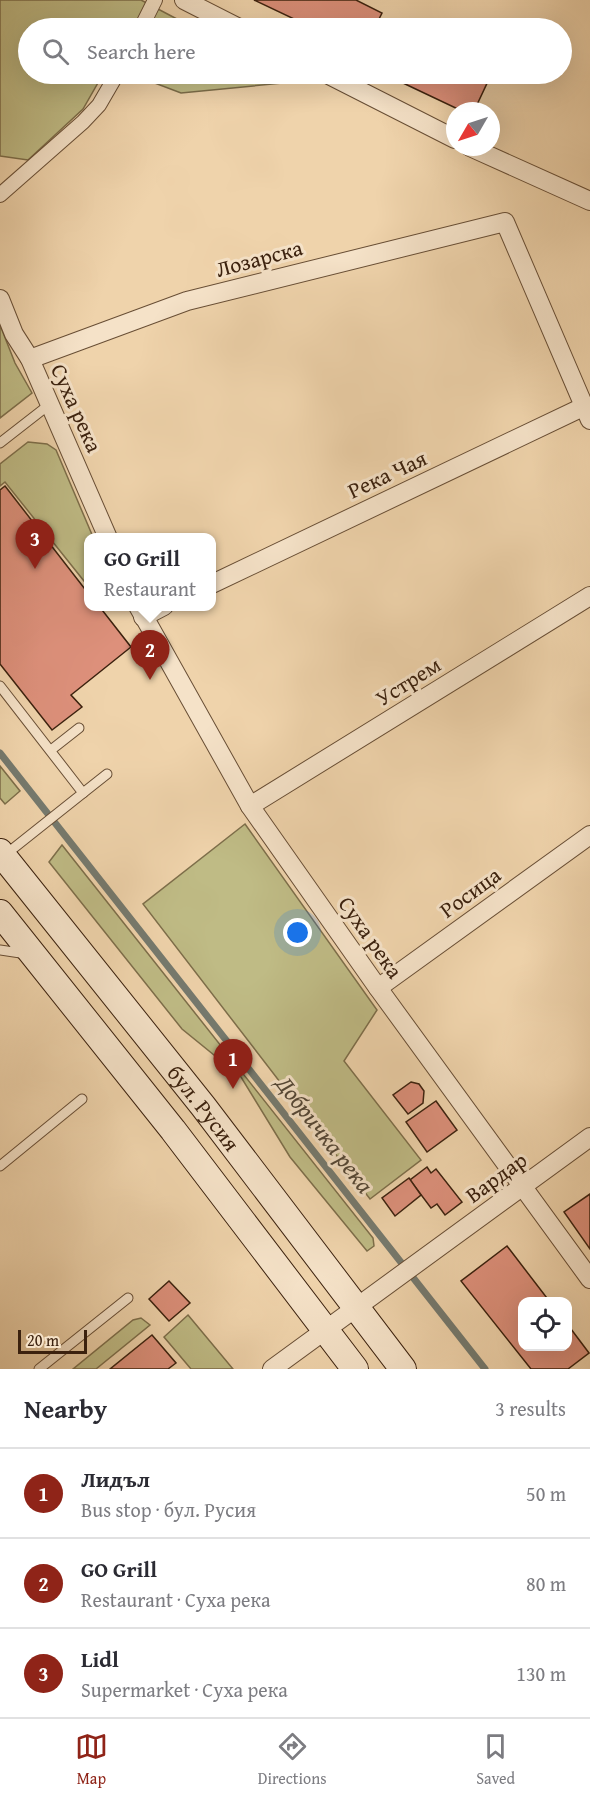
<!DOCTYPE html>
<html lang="en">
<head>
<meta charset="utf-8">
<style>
	body { margin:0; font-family:"Gentium Book Plus",serif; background:#f2f2f3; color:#2b2b33 }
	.controls { position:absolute; right:18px; bottom:18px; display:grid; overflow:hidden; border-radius:12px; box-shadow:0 6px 24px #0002 }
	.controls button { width:54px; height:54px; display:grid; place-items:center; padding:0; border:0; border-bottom:2px solid #e1e1e2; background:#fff; color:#2b2b33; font:30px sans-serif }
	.compass { position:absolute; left:446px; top:102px; width:54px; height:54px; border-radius:50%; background:#fff; box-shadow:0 6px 24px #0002; rotate:231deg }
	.scale { position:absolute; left:18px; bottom:15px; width:69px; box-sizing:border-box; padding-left:6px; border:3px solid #3b210e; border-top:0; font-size:16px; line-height:21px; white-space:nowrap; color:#3b210e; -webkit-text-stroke:4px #f5e2c8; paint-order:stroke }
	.you { position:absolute; left:298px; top:933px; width:21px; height:21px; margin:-15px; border:4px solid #fff; border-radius:50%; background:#1a73e8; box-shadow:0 0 0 9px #1a73e833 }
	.badge { display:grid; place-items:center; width:39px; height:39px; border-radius:50%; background:#8f2418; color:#fff; font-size:20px; font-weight:700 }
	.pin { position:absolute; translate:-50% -50px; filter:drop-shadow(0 2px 3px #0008) }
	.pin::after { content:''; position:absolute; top:32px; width:21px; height:18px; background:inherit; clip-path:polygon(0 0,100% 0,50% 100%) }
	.popup { position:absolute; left:84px; top:533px; width:132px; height:78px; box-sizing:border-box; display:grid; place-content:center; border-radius:12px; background:#fff; filter:drop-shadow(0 2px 4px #0005); font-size:20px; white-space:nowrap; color:#7c7c81 }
	.popup b { font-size:22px; color:#2b2b33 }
	.popup::after { content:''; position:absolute; left:50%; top:100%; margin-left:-12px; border:12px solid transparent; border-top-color:#fff }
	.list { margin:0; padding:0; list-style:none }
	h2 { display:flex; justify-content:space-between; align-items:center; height:78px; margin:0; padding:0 24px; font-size:26px }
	h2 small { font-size:20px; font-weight:400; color:#7c7c81 }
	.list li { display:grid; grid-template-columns:39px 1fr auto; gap:18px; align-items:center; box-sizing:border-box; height:90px; padding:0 24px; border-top:2px solid #e1e1e2 }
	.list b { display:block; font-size:22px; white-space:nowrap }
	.list p { margin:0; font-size:20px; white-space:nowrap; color:#7c7c81 }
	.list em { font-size:20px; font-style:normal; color:#7c7c81 }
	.icon { flex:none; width:33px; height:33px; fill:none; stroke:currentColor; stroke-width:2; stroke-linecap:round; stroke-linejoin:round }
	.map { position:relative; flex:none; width:590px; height:1369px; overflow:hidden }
	.search { position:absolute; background:#fff; box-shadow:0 6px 24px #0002; left:18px; right:18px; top:18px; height:66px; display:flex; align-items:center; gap:15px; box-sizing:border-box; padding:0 21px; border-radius:33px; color:#7c7c81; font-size:22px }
	.sheet { height:348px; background:#fff }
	nav { display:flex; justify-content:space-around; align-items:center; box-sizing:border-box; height:84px; border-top:2px solid #e1e1e2; background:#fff; font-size:16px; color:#7c7c81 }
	nav a { display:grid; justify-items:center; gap:3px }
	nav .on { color:#8f2418 }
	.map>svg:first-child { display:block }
	.green { fill:#bfbb85; stroke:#7d6e4a; stroke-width:1.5 }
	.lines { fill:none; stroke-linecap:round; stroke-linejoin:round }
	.stream { stroke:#757a6f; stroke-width:7 }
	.building { fill:#dd907b; stroke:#3b210e; stroke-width:1.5 }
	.service-casing { stroke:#684e35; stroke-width:11 }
	.pedestrian-casing { stroke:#684e35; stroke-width:16 }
	.minor-casing { stroke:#684e35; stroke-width:20 }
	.secondary-casing { stroke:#3b210e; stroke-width:28 }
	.service { stroke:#f5e2c8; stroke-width:9 }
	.pedestrian { stroke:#f5e2c8; stroke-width:14 }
	.minor { stroke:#f5e2c8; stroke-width:18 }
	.secondary { stroke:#f5e2c8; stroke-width:26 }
	.labels { text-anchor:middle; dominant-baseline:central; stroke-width:6; stroke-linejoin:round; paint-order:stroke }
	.street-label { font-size:22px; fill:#3b210e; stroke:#f5e2c8 }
	.water-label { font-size:24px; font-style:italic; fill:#534636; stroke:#f5e2c8 }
</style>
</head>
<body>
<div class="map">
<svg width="590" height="1369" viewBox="0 0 590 1369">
	<rect width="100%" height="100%" fill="#efd3ab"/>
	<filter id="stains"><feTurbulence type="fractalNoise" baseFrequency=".00333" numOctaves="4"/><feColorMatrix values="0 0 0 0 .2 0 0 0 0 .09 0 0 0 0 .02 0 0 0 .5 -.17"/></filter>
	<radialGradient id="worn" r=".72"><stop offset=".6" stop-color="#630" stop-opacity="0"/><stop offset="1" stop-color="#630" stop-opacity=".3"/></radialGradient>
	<g class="green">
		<path d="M 0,0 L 141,0 L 194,28 L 28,28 L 28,74 L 103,74 L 83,109 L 28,160 L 0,156 Z"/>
		<path d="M 131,74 L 278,74 L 293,82 L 181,93 Z"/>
		<path d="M 0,325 L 15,363 L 32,393 L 0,418 Z"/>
		<path d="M 28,442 L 47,444 L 56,450 L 93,537 L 88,538 L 88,586 L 5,482 L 0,486 L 0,464 Z"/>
		<path d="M 0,766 L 20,791 L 5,804 L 0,798 Z"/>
		<path d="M 245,824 L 377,1010 L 344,1061 L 421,1160 L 370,1199 L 143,904 Z"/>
		<path d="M 62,845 L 373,1238 L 374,1246 L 367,1251 L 290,1157 L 241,1077 L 182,1029 L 49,862 Z"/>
		<path d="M 188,1315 L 233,1369 L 191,1369 L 164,1337 Z"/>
		<path d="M 141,1318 L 150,1325 L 96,1369 L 73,1369 L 133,1320 Z"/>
	</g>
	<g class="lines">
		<path class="stream" d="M 0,753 L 485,1369"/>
	</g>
	<g class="building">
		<path d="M 254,0 L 356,0 L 382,13 L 376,25 L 384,28 L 313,28 Z"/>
		<path d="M 384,74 L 478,74 L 489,79 L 474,111 L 462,111 Z"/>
		<path d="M 5,486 L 88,593 L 88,606 L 99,606 L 131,647 L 71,695 L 82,707 L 52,730 L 0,664 L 0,490 Z"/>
		<path d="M 411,1082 L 419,1084 L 424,1091 L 423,1103 L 408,1114 L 393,1095 Z"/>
		<path d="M 436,1101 L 457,1130 L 427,1152 L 406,1122 Z"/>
		<path d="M 427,1167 L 431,1173 L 436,1169 L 462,1202 L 445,1215 L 437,1204 L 431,1208 L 410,1180 Z"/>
		<path d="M 409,1178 L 421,1195 L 395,1216 L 382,1198 Z"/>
		<path d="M 590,1194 L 590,1249 L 564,1212 Z"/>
		<path d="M 507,1246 L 550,1302 L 522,1302 L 522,1346 L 568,1346 L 568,1325 L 589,1353 L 568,1369 L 531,1369 L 461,1281 Z"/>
		<path d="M 169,1281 L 190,1303 L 169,1321 L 149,1299 Z"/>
		<path d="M 152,1335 L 176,1363 L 168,1369 L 110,1369 Z"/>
	</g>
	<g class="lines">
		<g class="service-casing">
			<g id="service">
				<path d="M 0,443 L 50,404"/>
				<path d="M 0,686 L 83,793 L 5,855"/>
				<path d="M 51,750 L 79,728"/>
				<path d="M 83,793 L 107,774"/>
				<path d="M 0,950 L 27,954"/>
				<path d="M 0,1166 L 82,1099"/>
				<path d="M 39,1369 L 128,1298"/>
			</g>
		</g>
		<g class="pedestrian-casing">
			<g id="pedestrian">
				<path d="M 141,28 L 155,0"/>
				<path d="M 0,195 L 83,122 L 99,105 L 117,74"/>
			</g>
		</g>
		<g class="minor-casing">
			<g id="minor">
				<path d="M 184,0 L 239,28"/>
				<path d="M 327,74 L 455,139"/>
				<path d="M 470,147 L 590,201"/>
				<path d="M 0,299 L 14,334 L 30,359 L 108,538"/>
				<path d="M 30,359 L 187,301 L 505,222 L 590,420"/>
				<path d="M 212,584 L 583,407"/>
				<path d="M 138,606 L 250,806 L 378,988 L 590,1279"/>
				<path d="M 143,617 L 164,606"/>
				<path d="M 250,806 L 590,596"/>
				<path d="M 378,988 L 590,835"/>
				<path d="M 272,1369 L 590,1137"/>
			</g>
		</g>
		<g class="secondary-casing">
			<g id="secondary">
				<path id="s1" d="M 0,852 L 203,1106 L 403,1369"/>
				<path d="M 0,913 L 173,1130 L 355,1369"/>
			</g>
		</g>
		<use href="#service" class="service"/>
		<use href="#pedestrian" class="pedestrian"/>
		<use href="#minor" class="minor"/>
		<use href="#secondary" class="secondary"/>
	</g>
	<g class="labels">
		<g class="street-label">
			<text transform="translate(259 258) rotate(-15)">Лозарска</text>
			<text transform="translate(77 408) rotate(66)">Суха река</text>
			<text transform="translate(387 474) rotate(-25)">Река Чая</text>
			<text transform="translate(408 681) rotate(-32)">Устрем</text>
			<text transform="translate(470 892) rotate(-36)">Росица</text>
			<text transform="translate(371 937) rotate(55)">Суха река</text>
			<text stroke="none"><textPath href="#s1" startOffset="327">бул. Русия</textPath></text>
			<text transform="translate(496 1177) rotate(-36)">Вардар</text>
		</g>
		<g class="water-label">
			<text transform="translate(325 1134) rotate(52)">Добричка река</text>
		</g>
	</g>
	<rect width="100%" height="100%" filter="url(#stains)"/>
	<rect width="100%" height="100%" fill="url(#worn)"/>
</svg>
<div class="controls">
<button><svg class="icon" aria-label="locate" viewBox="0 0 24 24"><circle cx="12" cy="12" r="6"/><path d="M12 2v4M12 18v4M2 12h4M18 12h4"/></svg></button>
</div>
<svg class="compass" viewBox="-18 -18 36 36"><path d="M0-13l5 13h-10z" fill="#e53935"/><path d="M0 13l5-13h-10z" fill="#7c7c81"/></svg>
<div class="scale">20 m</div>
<div class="you"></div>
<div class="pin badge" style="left:233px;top:1089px">1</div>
<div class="pin badge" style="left:150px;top:680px">2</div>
<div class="popup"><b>GO Grill</b>Restaurant</div>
<div class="pin badge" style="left:35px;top:569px">3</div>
<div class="search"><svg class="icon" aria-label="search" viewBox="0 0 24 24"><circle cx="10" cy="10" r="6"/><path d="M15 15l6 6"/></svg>Search here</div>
</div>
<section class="sheet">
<h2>Nearby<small>3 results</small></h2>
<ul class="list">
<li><span class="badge">1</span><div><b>Лидъл</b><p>Bus stop · бул. Русия</p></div><em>50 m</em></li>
<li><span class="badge">2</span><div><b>GO Grill</b><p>Restaurant · Суха река</p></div><em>80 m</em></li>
<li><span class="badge">3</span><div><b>Lidl</b><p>Supermarket · Суха река</p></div><em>130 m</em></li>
</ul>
</section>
<nav>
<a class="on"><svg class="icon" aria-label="map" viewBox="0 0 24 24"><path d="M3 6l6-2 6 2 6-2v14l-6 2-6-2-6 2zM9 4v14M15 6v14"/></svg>Map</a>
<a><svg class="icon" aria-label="directions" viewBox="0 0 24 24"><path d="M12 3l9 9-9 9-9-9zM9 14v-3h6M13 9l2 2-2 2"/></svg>Directions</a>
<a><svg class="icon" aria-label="saved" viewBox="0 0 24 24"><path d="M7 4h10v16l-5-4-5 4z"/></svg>Saved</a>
</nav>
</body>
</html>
